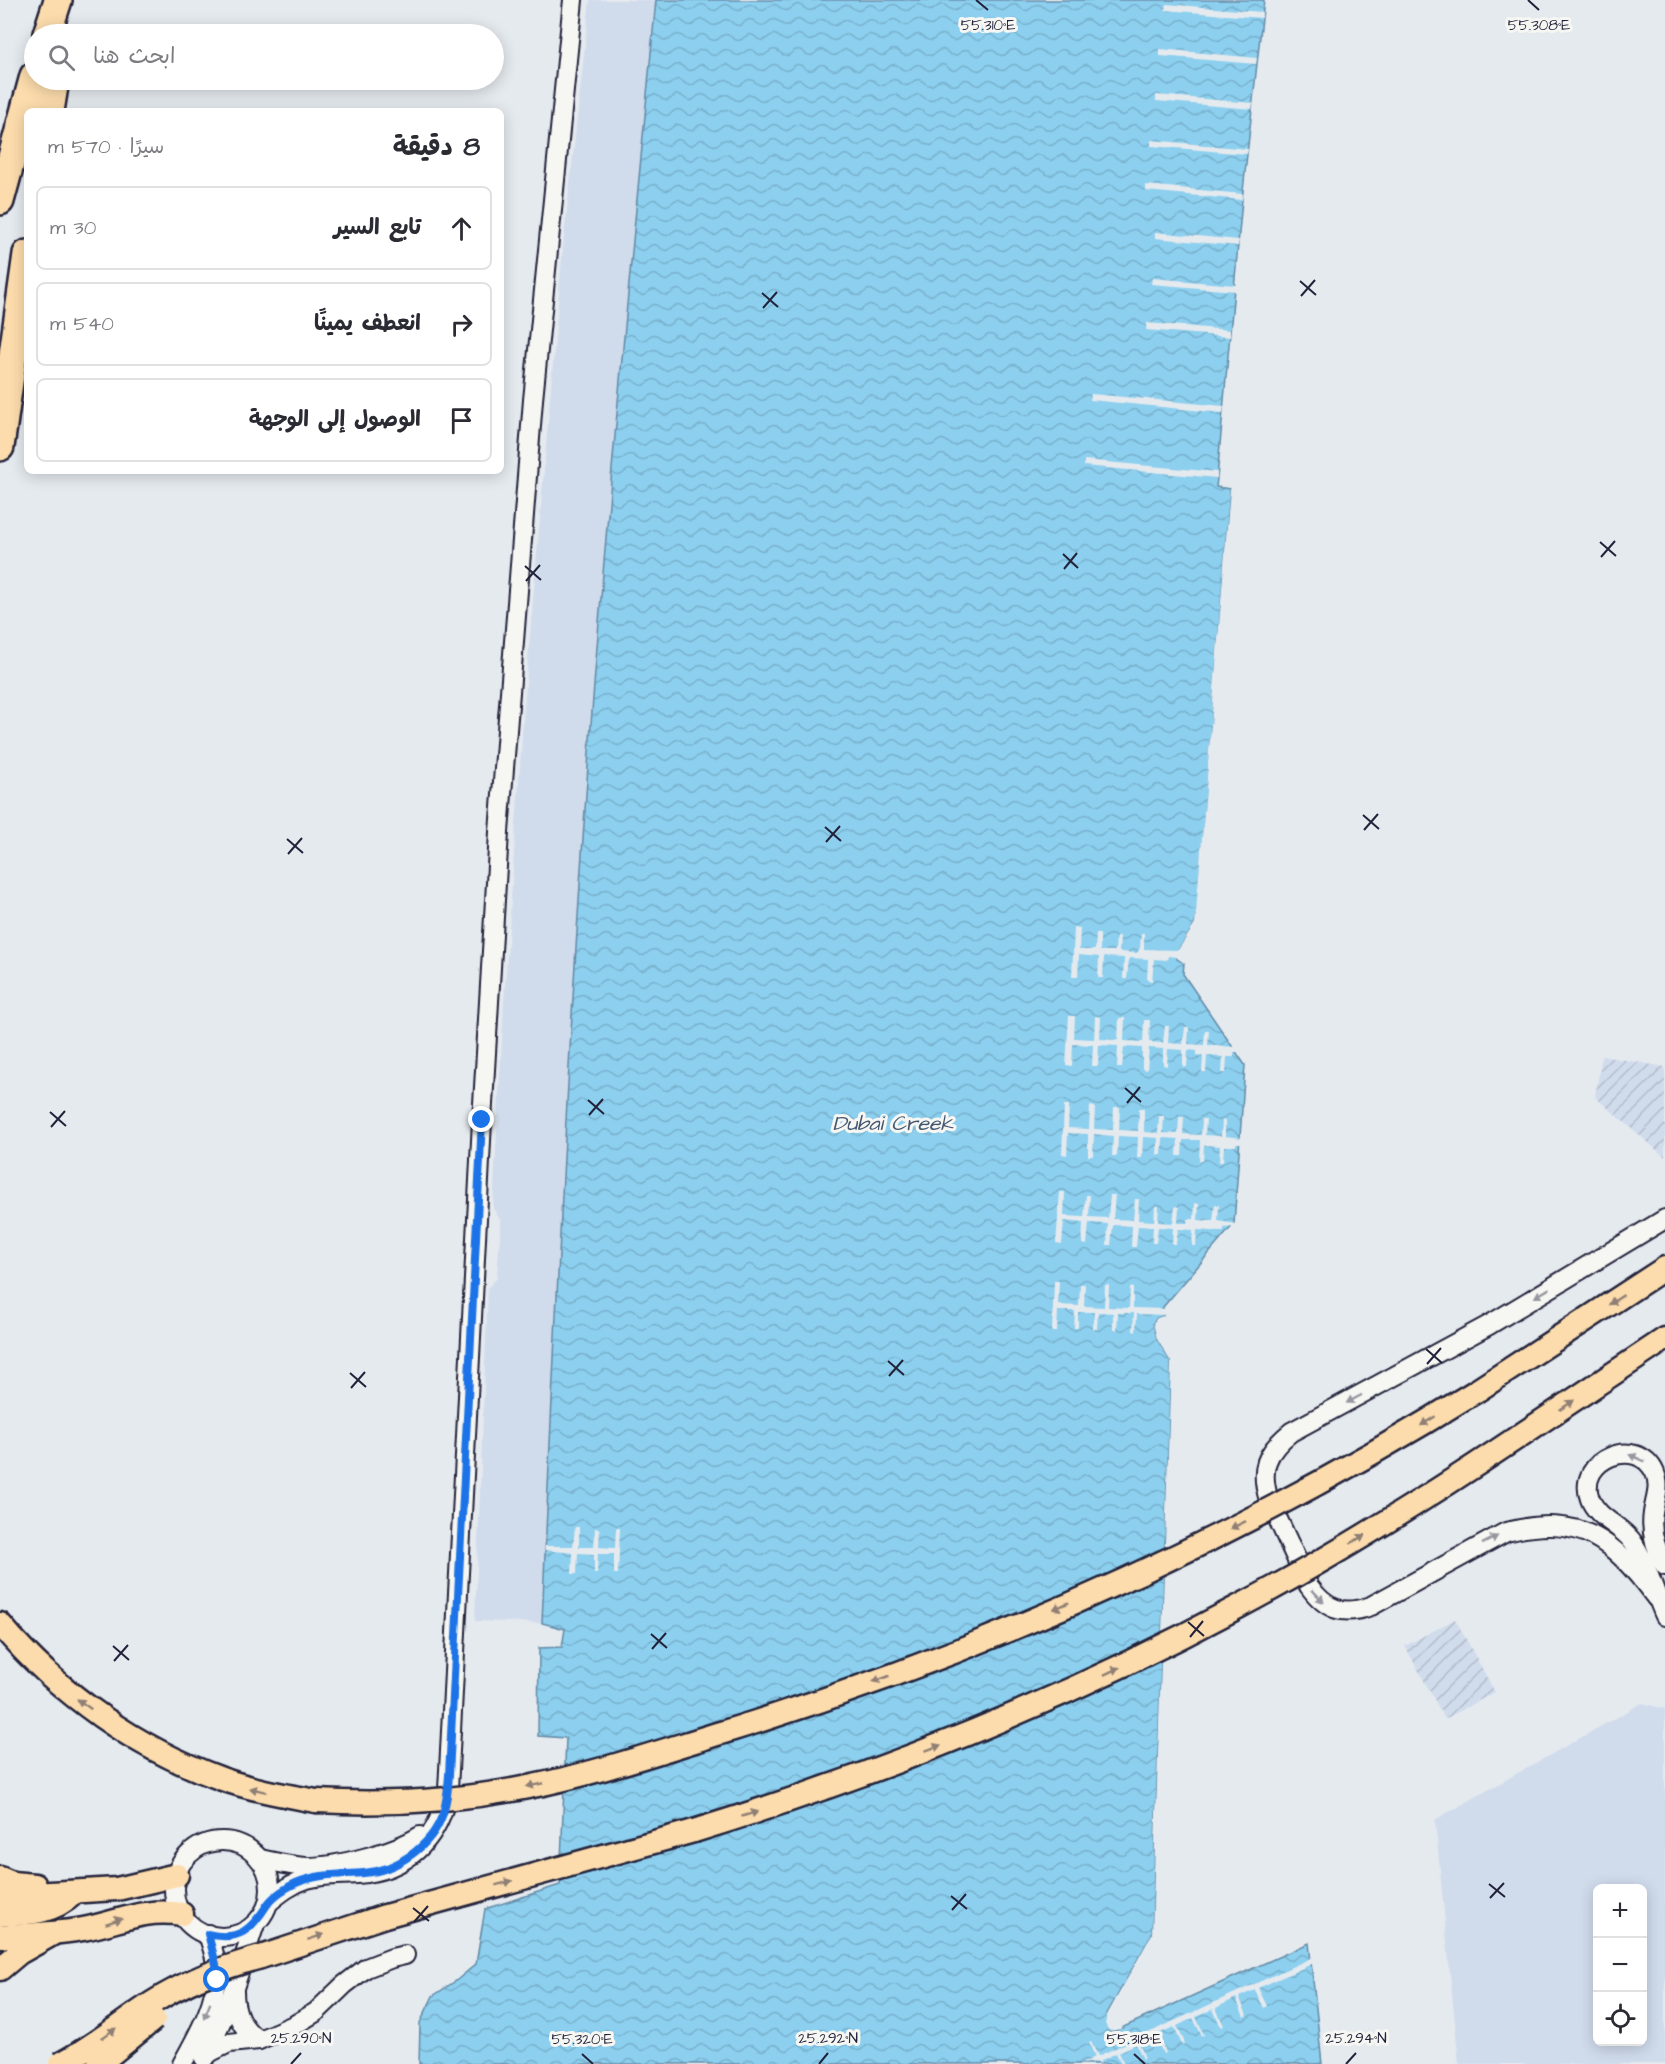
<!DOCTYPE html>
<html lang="ar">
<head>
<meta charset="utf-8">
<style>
	body { margin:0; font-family:"Architects Daughter","Playpen Sans Arabic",sans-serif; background:#f2f2f3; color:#2b2b33; direction:rtl }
	.controls { position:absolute; right:18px; bottom:18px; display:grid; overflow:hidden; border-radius:9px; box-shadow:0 3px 15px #0003 }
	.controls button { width:54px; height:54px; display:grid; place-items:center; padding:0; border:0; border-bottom:2px solid #e1e1e2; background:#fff; color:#2b2b33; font:30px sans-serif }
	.stop { position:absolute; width:18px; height:18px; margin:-14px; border:4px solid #1a73e8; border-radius:50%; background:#fff }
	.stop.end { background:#1a73e8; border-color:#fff; box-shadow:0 2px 6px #0008 }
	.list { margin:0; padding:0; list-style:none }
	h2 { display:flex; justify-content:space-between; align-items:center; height:78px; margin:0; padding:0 24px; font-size:26px }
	h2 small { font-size:20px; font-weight:400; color:#7c7c81 }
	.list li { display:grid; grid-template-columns:39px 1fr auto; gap:18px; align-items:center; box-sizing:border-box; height:84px; margin:0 12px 12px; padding:0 12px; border:2px solid #e1e1e2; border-radius:9px }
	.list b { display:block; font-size:22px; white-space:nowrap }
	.list em { font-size:20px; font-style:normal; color:#7c7c81 }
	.icon { flex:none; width:33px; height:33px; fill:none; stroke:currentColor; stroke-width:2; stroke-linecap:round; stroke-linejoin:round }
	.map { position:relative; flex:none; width:1665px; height:2064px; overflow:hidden; direction:ltr }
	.search { position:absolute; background:#fff; box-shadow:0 3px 15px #0003; left:24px; top:24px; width:480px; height:66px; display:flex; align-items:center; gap:15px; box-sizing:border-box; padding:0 21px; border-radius:33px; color:#7c7c81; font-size:22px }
	.panel { position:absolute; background:#fff; box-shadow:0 3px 15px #0003; left:24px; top:108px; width:480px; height:366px; border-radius:9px; direction:rtl }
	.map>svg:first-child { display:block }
	.built { fill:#d0dbec; fill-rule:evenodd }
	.industrial { fill:url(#industrial-furrows) }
	.water { fill:url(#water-waves); stroke:#628aa6; stroke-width:1.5 }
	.pier { fill:#e5eaef }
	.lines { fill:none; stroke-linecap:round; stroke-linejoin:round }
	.minor-casing { stroke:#22223b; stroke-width:22 }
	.major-casing { stroke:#22223b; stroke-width:27 }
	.highway-casing { stroke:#22223b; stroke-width:32 }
	.minor { stroke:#f6f6f2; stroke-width:18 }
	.major { stroke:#fcdcac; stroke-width:22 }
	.highway { stroke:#fcdcac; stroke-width:27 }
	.major-bridge-casing { stroke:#22223b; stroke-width:27; stroke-linecap:butt }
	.major-bridge { stroke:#fcdcac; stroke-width:22 }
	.oneway { fill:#9797a0 }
	.oneway2 { fill:#8f7f74 }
	.route { stroke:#1a73e8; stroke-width:8 }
	.ticks { fill:none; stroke:#22223b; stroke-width:2 }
	.labels { text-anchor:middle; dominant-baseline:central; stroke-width:6; stroke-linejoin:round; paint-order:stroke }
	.water-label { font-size:21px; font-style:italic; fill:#425671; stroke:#f6f6f2 }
	.ticks-label { font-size:15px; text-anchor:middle; fill:#22223b; stroke:#f6f6f2; stroke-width:6; stroke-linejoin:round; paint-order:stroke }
</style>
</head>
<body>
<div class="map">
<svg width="1665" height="2064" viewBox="0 0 1665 2064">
	<defs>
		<pattern id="industrial-furrows" width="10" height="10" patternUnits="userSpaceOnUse" patternTransform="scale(1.5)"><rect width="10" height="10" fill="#d0dbec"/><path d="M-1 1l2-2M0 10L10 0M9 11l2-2" fill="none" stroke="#b2bccb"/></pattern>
		<pattern id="water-waves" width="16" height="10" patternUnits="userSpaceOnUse" patternTransform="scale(1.5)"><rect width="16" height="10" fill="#8ccfee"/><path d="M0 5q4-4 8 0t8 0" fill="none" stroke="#78b1cd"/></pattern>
	</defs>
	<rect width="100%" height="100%" fill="#e5eaef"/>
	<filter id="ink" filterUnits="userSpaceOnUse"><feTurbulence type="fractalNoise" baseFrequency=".0167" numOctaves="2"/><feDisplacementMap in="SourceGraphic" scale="12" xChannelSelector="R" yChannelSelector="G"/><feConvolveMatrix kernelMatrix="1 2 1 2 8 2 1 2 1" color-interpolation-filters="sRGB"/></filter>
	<g filter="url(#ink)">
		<g class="built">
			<path d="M 590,0 L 656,0 L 615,437 L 591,724 L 572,1007 L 542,1623 L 475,1621 L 488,1287 L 497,1278 L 501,1221 L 493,1208 L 504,1003 L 524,708 L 562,257 Z"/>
			<path d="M 1642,1703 L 1665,1709 L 1665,2064 L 1459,2064 L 1435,1820 ZM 1598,1888 L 1642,1888 L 1642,2042 L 1598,2042 Z"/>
		</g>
		<g class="industrial">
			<path d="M 1602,1056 L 1665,1067 L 1665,1157 L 1595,1097 Z"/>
			<path d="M 1455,1619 L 1495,1692 L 1445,1719 L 1405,1646 Z"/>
		</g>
		<path class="water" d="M 656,0 L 1264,0 L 1242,200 L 1217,478 L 1216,487 L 1230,489 L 1197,913 L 1195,924 L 1176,954 L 1177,959 L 1184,963 L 1183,974 L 1245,1065 L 1234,1224 L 1163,1307 L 1163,1316 L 1157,1318 L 1153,1323 L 1157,1339 L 1171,1362 L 1152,1934 L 1107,2014 L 1109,2031 L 1115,2031 L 1309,1943 L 1322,2064 L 419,2064 L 420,2023 L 433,1996 L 457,1980 L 476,1964 L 485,1909 L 560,1885 L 566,1738 L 538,1736 L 539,1648 L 562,1647 L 565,1629 L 542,1623 C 555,1324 569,1024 591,725 C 609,483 633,242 656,0 Z"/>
		<g class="pier">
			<path d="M 1166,4 L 1262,12 L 1262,18 L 1165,10 Z"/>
			<path d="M 1160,49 L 1257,58 L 1256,64 L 1160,56 Z"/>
			<path d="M 1156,95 L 1253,103 L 1252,109 L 1156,101 Z"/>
			<path d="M 1151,140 L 1248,149 L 1247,154 L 1151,146 Z"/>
			<path d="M 1146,185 L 1243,194 L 1242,200 L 1146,191 Z"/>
			<path d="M 1155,232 L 1239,240 L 1238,246 L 1155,238 Z"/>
			<path d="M 1152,278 L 1235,285 L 1235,291 L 1151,284 Z"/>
			<path d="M 1147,323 L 1230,330 L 1230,337 L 1146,330 Z"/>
			<path d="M 1091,394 L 1224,406 L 1223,413 L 1090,400 Z"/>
			<path d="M 1084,460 L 1217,472 L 1217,478 L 1084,466 Z"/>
			<path d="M 1230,489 L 1233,489 L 1198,925 L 1179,954 L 1180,957 L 1184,960 L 1184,963 L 1176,957 L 1168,956 L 1167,960 L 1154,959 L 1152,981 L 1147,980 L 1148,959 L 1129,958 L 1127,979 L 1123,979 L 1124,958 L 1104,957 L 1103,978 L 1098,978 L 1099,957 L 1079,955 L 1078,977 L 1072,977 L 1074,927 L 1080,928 L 1079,950 L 1095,950 L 1096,934 L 1100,934 L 1100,951 L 1115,951 L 1116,936 L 1120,936 L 1119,952 L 1137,953 L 1140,948 L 1141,933 L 1144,933 L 1144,949 L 1178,950 L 1195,924 Z"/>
			<path d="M 1069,1016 L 1075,1016 L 1074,1038 L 1094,1039 L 1095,1016 L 1101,1017 L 1100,1039 L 1118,1040 L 1119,1018 L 1125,1018 L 1124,1041 L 1143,1042 L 1144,1020 L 1150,1020 L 1149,1042 L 1163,1043 L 1165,1026 L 1169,1026 L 1168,1043 L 1183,1044 L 1185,1027 L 1189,1027 L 1188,1044 L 1204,1045 L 1205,1030 L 1209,1030 L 1208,1045 L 1236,1047 L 1240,1052 L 1234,1052 L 1234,1057 L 1227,1057 L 1226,1073 L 1222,1073 L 1223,1057 L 1207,1056 L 1206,1072 L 1202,1072 L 1203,1056 L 1197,1055 L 1197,1051 L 1188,1050 L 1187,1067 L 1183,1067 L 1183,1050 L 1168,1049 L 1167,1066 L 1163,1065 L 1163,1049 L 1149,1048 L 1147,1070 L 1142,1069 L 1142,1048 L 1124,1047 L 1122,1068 L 1117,1068 L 1118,1046 L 1099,1045 L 1098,1066 L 1092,1066 L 1093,1045 L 1073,1044 L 1072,1066 L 1066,1065 Z"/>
			<path d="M 1064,1105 L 1069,1105 L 1068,1128 L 1089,1129 L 1090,1106 L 1095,1107 L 1094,1129 L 1113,1130 L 1114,1107 L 1120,1107 L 1119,1130 L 1138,1131 L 1139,1108 L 1144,1109 L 1144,1132 L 1158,1133 L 1159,1116 L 1164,1116 L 1163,1133 L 1178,1134 L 1179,1117 L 1184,1117 L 1183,1134 L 1201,1135 L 1202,1119 L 1206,1119 L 1205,1135 L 1221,1136 L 1222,1120 L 1225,1121 L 1225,1136 L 1243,1138 L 1243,1143 L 1236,1143 L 1236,1146 L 1224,1146 L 1223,1162 L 1219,1162 L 1220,1146 L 1204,1145 L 1203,1161 L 1199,1161 L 1200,1140 L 1183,1140 L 1182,1156 L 1177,1156 L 1178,1139 L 1163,1138 L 1162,1155 L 1157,1155 L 1158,1138 L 1143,1137 L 1142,1158 L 1137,1158 L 1138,1137 L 1118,1136 L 1117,1156 L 1112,1156 L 1113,1136 L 1094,1134 L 1093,1156 L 1088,1156 L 1088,1134 L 1068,1133 L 1067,1155 L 1062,1154 Z"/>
			<path d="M 1060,1192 L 1065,1192 L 1064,1216 L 1084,1217 L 1086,1195 L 1090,1195 L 1089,1217 L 1108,1218 L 1110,1195 L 1115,1195 L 1113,1219 L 1133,1220 L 1135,1199 L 1139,1199 L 1138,1220 L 1154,1221 L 1155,1206 L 1159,1206 L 1158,1222 L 1173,1223 L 1175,1206 L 1179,1207 L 1178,1223 L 1187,1223 L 1188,1219 L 1194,1219 L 1195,1203 L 1199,1204 L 1198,1220 L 1213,1221 L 1215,1204 L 1219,1205 L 1218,1221 L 1236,1224 L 1236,1227 L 1224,1228 L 1224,1232 L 1197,1230 L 1196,1246 L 1192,1246 L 1193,1230 L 1178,1229 L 1176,1244 L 1172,1244 L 1173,1228 L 1158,1227 L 1156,1243 L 1152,1243 L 1153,1227 L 1138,1226 L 1136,1247 L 1131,1247 L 1132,1226 L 1113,1225 L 1111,1245 L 1107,1245 L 1108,1224 L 1089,1223 L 1087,1245 L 1082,1244 L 1083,1223 L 1064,1221 L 1062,1244 L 1056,1243 Z"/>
			<path d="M 1054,1281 L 1059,1281 L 1058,1305 L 1079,1306 L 1080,1284 L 1085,1284 L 1084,1306 L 1104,1307 L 1105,1285 L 1109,1285 L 1108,1307 L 1129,1308 L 1130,1287 L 1133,1287 L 1133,1308 L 1166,1309 L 1166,1315 L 1137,1314 L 1136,1332 L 1133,1331 L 1134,1313 L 1118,1313 L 1117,1330 L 1113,1330 L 1113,1313 L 1098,1312 L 1097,1329 L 1093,1329 L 1094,1312 L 1078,1312 L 1078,1328 L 1074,1328 L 1075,1311 L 1058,1311 L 1057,1332 L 1052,1332 Z"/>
			<path d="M 1163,1316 L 1164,1318 L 1156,1324 L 1160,1338 L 1174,1362 L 1155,1934 L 1110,2016 L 1109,2024 L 1111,2028 L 1120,2026 L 1121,2029 L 1109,2031 L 1105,2024 L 1107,2015 L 1152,1934 L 1171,1362 L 1157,1339 L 1153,1323 L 1157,1318 Z"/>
			<path d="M 575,1527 L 579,1527 L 579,1547 L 594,1547 L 595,1528 L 600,1529 L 599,1547 L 615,1548 L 616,1528 L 620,1528 L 618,1574 L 614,1574 L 614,1554 L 598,1554 L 597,1574 L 594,1574 L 594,1554 L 578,1553 L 577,1574 L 572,1574 L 573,1553 L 545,1550 L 545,1546 L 573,1546 Z"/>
			<path d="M 1311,1958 L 1314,1958 L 1314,1963 L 1258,1988 L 1267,2006 L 1264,2008 L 1255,1990 L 1239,1997 L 1247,2015 L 1244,2017 L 1236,1998 L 1216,2008 L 1224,2026 L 1221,2027 L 1213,2009 L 1196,2017 L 1204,2035 L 1202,2036 L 1193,2018 L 1177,2026 L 1185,2043 L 1182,2045 L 1174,2027 L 1158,2034 L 1166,2053 L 1163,2054 L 1155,2036 L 1139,2043 L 1145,2058 L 1143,2059 L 1136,2044 L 1119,2052 L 1124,2064 L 1121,2064 L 1116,2053 L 1100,2061 L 1101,2064 L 1097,2062 L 1081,2064 L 1095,2057 L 1089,2043 L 1091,2042 L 1098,2056 Z"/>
		</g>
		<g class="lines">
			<g class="minor-casing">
				<g id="minor">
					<path d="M 1665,1566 C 1656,1550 1650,1532 1653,1513 C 1655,1499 1661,1487 1655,1473 C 1638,1434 1575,1460 1590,1499 C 1597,1518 1620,1525 1632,1541 C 1647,1563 1654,1592 1665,1616"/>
					<path d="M 1656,1598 C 1613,1540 1582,1513 1506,1532 L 1371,1606 C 1343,1616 1326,1610 1309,1586 L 1269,1500 C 1259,1469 1266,1452 1291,1432 L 1489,1325 L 1665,1219"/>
					<circle cx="222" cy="1889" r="48"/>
					<path d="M 260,1859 C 275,1862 291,1866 307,1867 C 337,1867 395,1852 420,1836"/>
					<path d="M 268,1903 C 280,1893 291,1884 307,1879 C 327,1873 346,1876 367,1873 C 413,1866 440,1834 448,1790 L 482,1121 L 499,832 L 533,400 L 573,0"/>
					<path d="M 234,1991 C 234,2012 241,2029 259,2040"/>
					<path d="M 205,2057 L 227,2009 L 255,1924"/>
					<path d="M 204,2058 L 211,2052 L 229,2043 L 259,2040 L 296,2024 L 316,2012 L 344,1985 L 366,1968 L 392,1958 L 405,1955"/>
					<path d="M 182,2064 C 198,2035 219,2000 216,1967 C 216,1956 211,1945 208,1934"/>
				</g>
			</g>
			<g class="major-casing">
				<g id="major">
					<path d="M 1478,1390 L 1665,1268"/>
					<path d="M 1518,1437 L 1665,1339"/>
					<path d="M 0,1624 C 58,1693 137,1749 222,1779 C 253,1790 284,1795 316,1801"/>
					<path d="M 0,1878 L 12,1883 L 35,1885"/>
					<path d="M 0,1896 L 117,1889 L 177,1875"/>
					<path d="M 0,1915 C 27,1913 52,1914 73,1894"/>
					<path d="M 0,1937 C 27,1934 56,1934 83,1929 C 121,1922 141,1908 182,1914"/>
					<path d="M 261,1957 L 385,1916 L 694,1831"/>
					<path d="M 0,1969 L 19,1953 L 51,1935"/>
				</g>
			</g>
			<g class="highway-casing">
				<g id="highway">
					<path d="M 47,34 L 58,0"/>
					<path d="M 50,111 L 55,80"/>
					<path d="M 0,201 L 34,76"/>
					<path d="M 0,447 L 27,254"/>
				</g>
			</g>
			<use href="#minor" class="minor"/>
			<use href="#major" class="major"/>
			<use href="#highway" class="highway"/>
			<g class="major-bridge-casing">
				<g id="major-bridge">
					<path d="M 316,1801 C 387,1805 458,1801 528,1787 C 595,1774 661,1751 727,1731 C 990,1650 1244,1536 1478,1390"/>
					<path d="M 694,1831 C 882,1773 1065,1700 1238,1607 C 1335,1556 1427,1498 1518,1437"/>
					<path d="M 60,2064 C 93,2047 121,2023 152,2003 C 185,1982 223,1967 261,1957"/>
					<path d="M 99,2064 L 154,2019"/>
				</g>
			</g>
			<use href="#major-bridge" class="major-bridge"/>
		</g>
		<defs><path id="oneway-solid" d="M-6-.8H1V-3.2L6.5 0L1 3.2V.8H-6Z" transform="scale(1.5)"/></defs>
		<g class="oneway">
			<use href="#oneway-solid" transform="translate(1542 1293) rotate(149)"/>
			<use href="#oneway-solid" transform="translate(1354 1399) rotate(152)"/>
			<use href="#oneway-solid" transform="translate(1637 1458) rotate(-157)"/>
			<use href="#oneway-solid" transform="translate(1490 1540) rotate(-27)"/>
			<use href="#oneway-solid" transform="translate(1318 1596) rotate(47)"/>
			<use href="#oneway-solid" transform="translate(207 2011) rotate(112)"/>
		</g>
		<g class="oneway2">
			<use href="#oneway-solid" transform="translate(1616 1300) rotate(147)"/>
			<use href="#oneway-solid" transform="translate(1567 1405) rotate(-34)"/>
			<use href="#oneway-solid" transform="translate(1428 1421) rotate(148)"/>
			<use href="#oneway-solid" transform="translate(1238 1525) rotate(154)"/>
			<use href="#oneway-solid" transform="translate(1358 1539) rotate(-31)"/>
			<use href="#oneway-solid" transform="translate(1061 1606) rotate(156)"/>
			<use href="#oneway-solid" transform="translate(1112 1671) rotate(-25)"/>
			<use href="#oneway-solid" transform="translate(881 1679) rotate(160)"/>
			<use href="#oneway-solid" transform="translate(84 1704) rotate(-144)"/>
			<use href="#oneway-solid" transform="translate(933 1748) rotate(-21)"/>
			<use href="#oneway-solid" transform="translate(535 1785) rotate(168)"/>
			<use href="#oneway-solid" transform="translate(258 1790) rotate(-166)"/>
			<use href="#oneway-solid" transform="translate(750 1814) rotate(-17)"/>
			<use href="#oneway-solid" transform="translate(504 1883) rotate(-15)"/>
			<use href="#oneway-solid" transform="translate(114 1921) rotate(-18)"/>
			<use href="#oneway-solid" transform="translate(316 1937) rotate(-18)"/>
			<use href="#oneway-solid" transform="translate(109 2033) rotate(-35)"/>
		</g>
	</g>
	<g class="lines" filter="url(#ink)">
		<path class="route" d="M 217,1980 L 216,1964 L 208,1934 C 239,1942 252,1929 267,1905 C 273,1896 287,1887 296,1883 C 319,1873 341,1875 364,1873 C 396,1871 431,1846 442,1816 C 447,1803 448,1789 449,1775 L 482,1120"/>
	</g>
	<path class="ticks" d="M 976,0 L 988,10M 1528,0 L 1539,10M 1300,281 L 1316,295M 762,293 L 778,307M 1301,296 L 1315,280M 763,308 L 777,292M 1600,542 L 1616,556M 1063,554 L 1078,568M 1601,557 L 1615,541M 525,566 L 541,580M 1064,569 L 1077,553M 526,581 L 540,565M 1363,815 L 1379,829M 825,827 L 841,841M 1364,830 L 1378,814M 287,839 L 303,853M 826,842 L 840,826M 288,854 L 302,838M 1125,1088 L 1141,1102M 588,1100 L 604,1114M 1127,1103 L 1140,1087M 50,1112 L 66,1126M 589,1115 L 603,1099M 51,1127 L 65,1111M 1426,1349 L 1442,1363M 888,1361 L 904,1375M 1427,1364 L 1441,1348M 350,1373 L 366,1387M 889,1376 L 903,1360M 351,1388 L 365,1372M 1188,1622 L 1204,1636M 651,1634 L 667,1648M 1190,1637 L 1203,1621M 113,1646 L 129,1660M 652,1649 L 666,1633M 114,1661 L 128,1645M 1489,1884 L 1505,1897M 951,1896 L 967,1909M 1490,1898 L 1504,1883M 413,1908 L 429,1921M 952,1910 L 966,1894M 414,1922 L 428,1906M 582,2054 L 593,2064M 1134,2054 L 1145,2064M 291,2064 L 301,2053M 819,2064 L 828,2053M 1346,2064 L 1356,2053"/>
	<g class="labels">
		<g class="water-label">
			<text x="893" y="1123">Dubai Creek</text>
		</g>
	</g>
	<g class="ticks-label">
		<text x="988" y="30">55.310°E</text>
		<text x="1539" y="30">55.308°E</text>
		<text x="301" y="2043">25.290°N</text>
		<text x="828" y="2043">25.292°N</text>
		<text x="1356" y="2043">25.294°N</text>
		<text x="582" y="2044">55.320°E</text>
		<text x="1134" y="2044">55.318°E</text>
	</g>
</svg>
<div class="controls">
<button>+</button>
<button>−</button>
<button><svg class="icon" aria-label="locate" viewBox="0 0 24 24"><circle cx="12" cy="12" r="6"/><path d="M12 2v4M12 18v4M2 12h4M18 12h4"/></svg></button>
</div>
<div class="stop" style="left:217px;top:1980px"></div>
<div class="stop end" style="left:482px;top:1120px"></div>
<div class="search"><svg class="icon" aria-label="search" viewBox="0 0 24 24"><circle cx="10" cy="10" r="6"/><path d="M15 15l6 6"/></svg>ابحث هنا</div>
<section class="panel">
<h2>8 دقيقة<small>سيرًا · 570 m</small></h2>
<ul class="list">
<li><svg class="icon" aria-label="ahead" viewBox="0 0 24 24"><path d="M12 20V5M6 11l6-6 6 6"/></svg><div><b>تابع السير</b></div><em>30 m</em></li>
<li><svg class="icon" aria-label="right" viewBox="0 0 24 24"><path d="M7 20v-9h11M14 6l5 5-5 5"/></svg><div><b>انعطف يمينًا</b></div><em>540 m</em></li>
<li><svg class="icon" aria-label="arrive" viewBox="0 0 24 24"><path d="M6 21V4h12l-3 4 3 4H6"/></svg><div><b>الوصول إلى الوجهة</b></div></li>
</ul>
</section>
</div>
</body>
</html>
